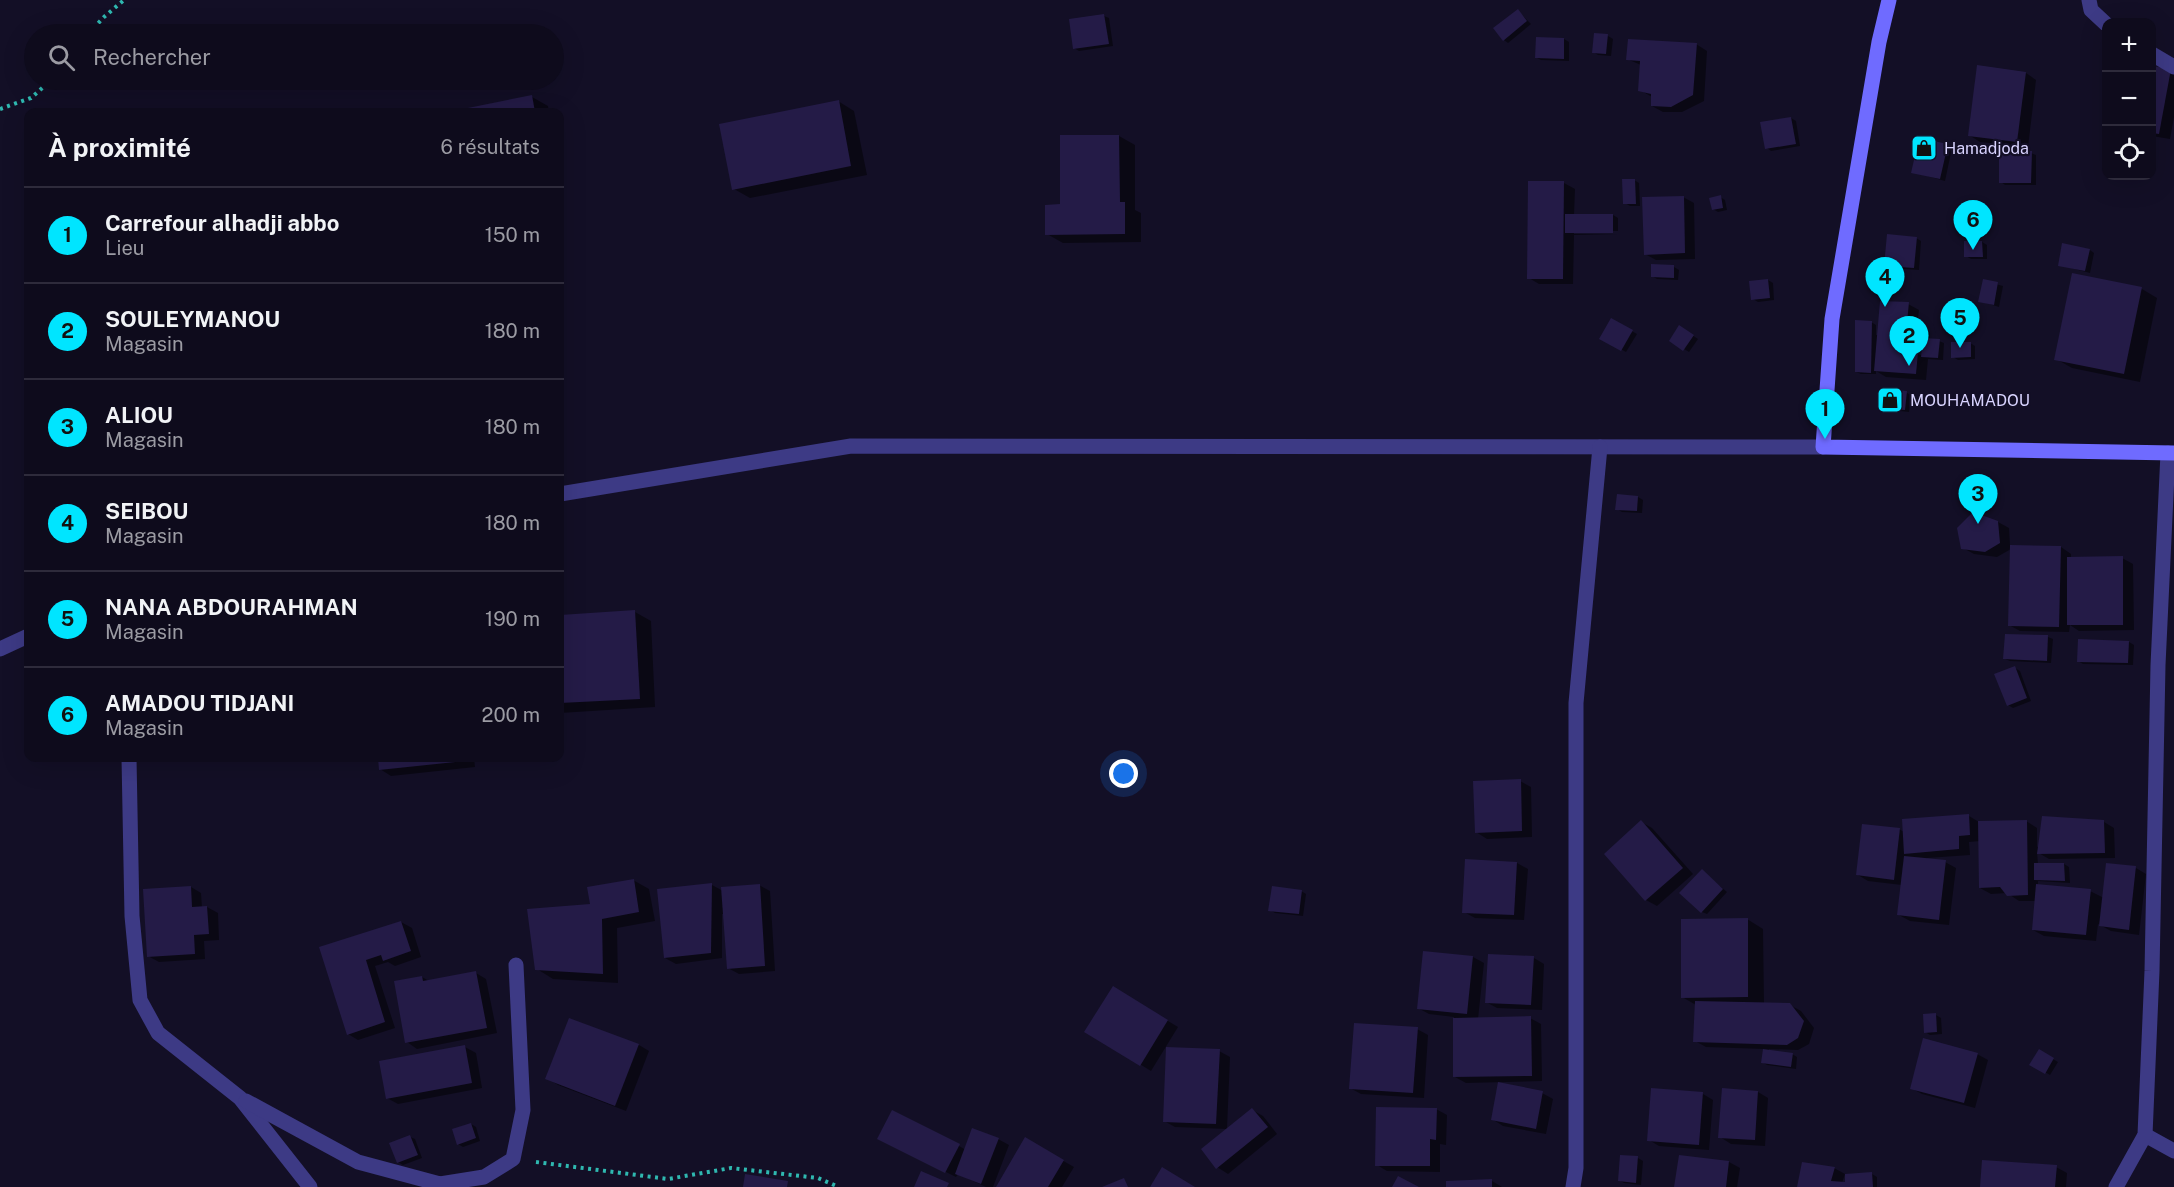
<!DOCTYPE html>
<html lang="fr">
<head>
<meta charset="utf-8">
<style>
	body { margin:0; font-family:"Public Sans",sans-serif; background:#171425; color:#f1f3f6 }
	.controls { position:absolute; right:18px; top:18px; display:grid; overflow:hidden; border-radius:12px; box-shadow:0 6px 24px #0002 }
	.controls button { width:54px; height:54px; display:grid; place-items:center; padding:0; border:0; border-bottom:2px solid #2e2b3b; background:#0e0b1c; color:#f1f3f6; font:30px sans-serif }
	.you { position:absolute; left:1124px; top:774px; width:21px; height:21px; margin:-15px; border:4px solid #fff; border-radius:50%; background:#1a73e8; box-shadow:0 0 0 9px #1a73e833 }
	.badge { display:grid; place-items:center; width:39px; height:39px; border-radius:50%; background:#00e5ff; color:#111; font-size:20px; font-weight:700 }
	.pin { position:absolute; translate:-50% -50px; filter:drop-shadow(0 2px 3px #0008) }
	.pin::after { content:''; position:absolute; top:32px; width:21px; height:18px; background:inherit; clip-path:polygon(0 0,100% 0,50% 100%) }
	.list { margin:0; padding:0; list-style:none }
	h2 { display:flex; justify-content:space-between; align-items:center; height:78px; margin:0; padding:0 24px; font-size:26px }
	h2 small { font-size:20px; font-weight:400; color:#9b9ba3 }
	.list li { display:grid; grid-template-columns:39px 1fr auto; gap:18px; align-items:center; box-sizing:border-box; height:96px; padding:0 24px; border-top:2px solid #2e2b3b }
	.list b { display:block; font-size:22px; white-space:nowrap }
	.list p { margin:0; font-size:20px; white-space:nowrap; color:#9b9ba3 }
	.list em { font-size:20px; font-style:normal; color:#9b9ba3 }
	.icon { flex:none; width:33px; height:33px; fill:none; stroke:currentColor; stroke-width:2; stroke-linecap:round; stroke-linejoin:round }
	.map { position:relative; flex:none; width:2174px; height:1187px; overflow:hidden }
	.search { position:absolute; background:#0e0b1c; box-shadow:0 6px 24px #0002; left:24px; top:24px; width:540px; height:66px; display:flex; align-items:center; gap:15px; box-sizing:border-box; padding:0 21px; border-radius:33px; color:#9b9ba3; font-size:22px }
	.panel { position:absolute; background:#0e0b1c; box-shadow:0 6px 24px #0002; left:24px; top:108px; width:540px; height:654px; border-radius:12px }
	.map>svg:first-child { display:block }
	.shadow { fill:#0007; fill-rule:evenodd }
	.building { fill:#241b47 }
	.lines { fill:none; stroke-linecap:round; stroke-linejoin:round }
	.path { stroke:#2fb8b0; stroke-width:4; stroke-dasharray:3 4.5; stroke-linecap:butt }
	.street { stroke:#3d3a85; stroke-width:15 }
	.secondary { stroke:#6f6bff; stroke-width:15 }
	.labels { text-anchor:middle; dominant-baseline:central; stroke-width:4.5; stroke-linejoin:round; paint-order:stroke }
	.poi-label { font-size:16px; fill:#d9d4ff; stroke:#130f26; text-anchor:start }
</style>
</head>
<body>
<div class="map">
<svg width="2174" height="1187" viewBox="0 0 2174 1187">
	<rect width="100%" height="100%" fill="#130f26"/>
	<g class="shadow">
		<path d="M 1518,11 L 1531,24 L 1508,43 L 1504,40 Z"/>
		<path d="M 1104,16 L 1109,18 L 1113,46 L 1079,51 L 1074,48 Z"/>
		<path d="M 1595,35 L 1608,36 L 1613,39 L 1611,56 L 1598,55 L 1593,52 Z"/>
		<path d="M 1564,39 L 1569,42 L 1569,61 L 1541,60 L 1537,58 Z"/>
		<path d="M 1696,44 L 1707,51 L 1704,101 L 1682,112 L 1663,112 L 1652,106 L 1652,97 L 1640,90 L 1641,65 L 1627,59 Z"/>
		<path d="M 2152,67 L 2174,73 L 2174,117 L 2170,139 L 2152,136 Z"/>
		<path d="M 2026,73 L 2036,80 L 2028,147 L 1980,142 L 1969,135 Z"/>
		<path d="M 462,80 L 516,80 L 516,83 L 467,90 L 463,87 Z"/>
		<path d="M 532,97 L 548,106 L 549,112 L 455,112 Z"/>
		<path d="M 838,101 L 854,111 L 867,175 L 750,198 L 734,189 Z"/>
		<path d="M 1791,118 L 1796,121 L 1800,146 L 1771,151 L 1767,148 Z"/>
		<path d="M 1119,136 L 1135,145 L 1135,210 L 1141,213 L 1141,242 L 1063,243 L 1047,234 L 1062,206 Z"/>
		<path d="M 1947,145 L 1952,148 L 1945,181 L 1913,172 Z"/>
		<path d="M 2031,153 L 2036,155 L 2036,185 L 2005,185 L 2001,182 Z"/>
		<path d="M 560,165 L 563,181 L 560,182 Z"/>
		<path d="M 1634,180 L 1639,183 L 1640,206 L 1630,206 L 1625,203 Z"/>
		<path d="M 1564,183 L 1575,189 L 1574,215 L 1613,215 L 1618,218 L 1618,231 L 1574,231 L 1574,234 L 1618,234 L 1574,235 L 1573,284 L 1539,284 L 1529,278 Z"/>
		<path d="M 1683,197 L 1694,203 L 1695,259 L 1656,260 L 1645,254 Z"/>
		<path d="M 1720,197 L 1725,200 L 1727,210 L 1718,212 L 1713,209 Z"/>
		<path d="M 1916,238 L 1921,241 L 1919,270 L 1891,268 L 1886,265 Z"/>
		<path d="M 1982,242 L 1987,245 L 1987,259 L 1971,259 L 1966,256 Z"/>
		<path d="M 2090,250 L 2094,253 L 2090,273 L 2060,265 Z"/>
		<path d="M 1653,266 L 1674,267 L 1679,270 L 1678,280 L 1657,279 L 1652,276 Z"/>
		<path d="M 1768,280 L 1773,283 L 1774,300 L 1758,302 L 1753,299 Z"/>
		<path d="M 1984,281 L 2003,286 L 1999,307 L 1980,301 Z"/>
		<path d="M 2142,289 L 2157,298 L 2140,382 L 2072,368 L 2056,359 Z"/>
		<path d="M 1908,304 L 1919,310 L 1917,326 L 1930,332 L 1930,340 L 1939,341 L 1944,343 L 1943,360 L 1928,359 L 1926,380 L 1886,377 L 1876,371 L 1876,374 L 1861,374 L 1856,372 L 1871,322 L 1876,325 L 1876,335 L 1879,335 ZM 1916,344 L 1924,344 L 1923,356 L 1915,353 Z"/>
		<path d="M 1612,320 L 1637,334 L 1626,352 L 1601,338 Z"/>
		<path d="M 1680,327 L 1698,339 L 1689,352 L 1671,341 Z"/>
		<path d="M 1970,343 L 1975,346 L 1975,359 L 1958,360 L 1953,357 Z"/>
		<path d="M 1907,393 L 1911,395 L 1909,412 L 1891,410 L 1886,407 Z"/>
		<path d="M 1638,497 L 1643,500 L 1642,513 L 1622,512 L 1617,509 Z"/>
		<path d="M 1998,522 L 2009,528 L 2010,546 L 2061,547 L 2071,554 L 2071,558 L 2122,558 L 2133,564 L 2134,630 L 2079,631 L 2070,625 L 2069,632 L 2020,631 L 2009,625 L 2011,549 L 1997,557 L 1974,554 L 1963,548 Z"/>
		<path d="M 635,612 L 651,621 L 655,707 L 560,713 L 560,616 Z"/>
		<path d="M 2048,637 L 2053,639 L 2051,663 L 2010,661 L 2005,659 Z"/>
		<path d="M 2129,642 L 2134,645 L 2133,665 L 2083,664 L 2078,661 Z"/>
		<path d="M 2015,668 L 2020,671 L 2031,701 L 2013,708 L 2008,705 Z"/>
		<path d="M 379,758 L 474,758 L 475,767 L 391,776 L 380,769 Z"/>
		<path d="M 1520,781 L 1531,787 L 1532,837 L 1487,839 L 1476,832 Z"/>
		<path d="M 1969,816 L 1979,822 L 2026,821 L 2037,828 L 2037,847 L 2104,822 L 2114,828 L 2115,858 L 2049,859 L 2037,852 L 2038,864 L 2064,864 L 2069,867 L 2070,883 L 2038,881 L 2038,886 L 2090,891 L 2104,898 L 2136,868 L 2146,874 L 2139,935 L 2111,931 L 2098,924 L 2096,941 L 2044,936 L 2033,930 L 2036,901 L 2019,901 L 2007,893 L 1991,894 L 1980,888 L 1980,841 L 1969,842 L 1970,855 L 1927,858 L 1927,860 L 1945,862 L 1956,868 L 1949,925 L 1910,921 L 1899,915 L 1902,885 L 1868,881 L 1858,875 L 1899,829 L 1904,832 Z"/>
		<path d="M 1641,822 L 1652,828 L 1693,874 L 1657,906 L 1646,900 L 1606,854 Z"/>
		<path d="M 1517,863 L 1528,869 L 1524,920 L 1475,918 L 1464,912 Z"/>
		<path d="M 1702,871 L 1727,892 L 1707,914 L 1702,912 Z"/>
		<path d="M 633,880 L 649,889 L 655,921 L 617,928 L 618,983 L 553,979 L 537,969 L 591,906 Z"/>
		<path d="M 712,885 L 723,891 L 759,885 L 770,891 L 775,971 L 739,974 L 728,968 L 725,914 L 722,914 L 722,958 L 676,964 L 665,958 Z"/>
		<path d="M 191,887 L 201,893 L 202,908 L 207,907 L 218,913 L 219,940 L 204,941 L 205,959 L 159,962 L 148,956 Z"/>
		<path d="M 1301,891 L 1306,894 L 1303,916 L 1275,913 L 1270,910 Z"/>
		<path d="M 1747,919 L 1763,929 L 1764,1004 L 1790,1005 L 1801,1011 L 1814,1028 L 1809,1044 L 1798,1050 L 1769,1049 L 1769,1051 L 1792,1054 L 1797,1057 L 1796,1069 L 1767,1065 L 1762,1062 L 1764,1049 L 1706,1047 L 1695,1041 L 1696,1005 L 1682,997 Z"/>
		<path d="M 401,922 L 412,928 L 421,957 L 395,966 L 388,962 L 375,966 L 395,1028 L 358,1040 L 348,1034 L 321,948 Z"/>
		<path d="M 1424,952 L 1473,957 L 1484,963 L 1478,1019 L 1530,1018 L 1541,1024 L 1542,1081 L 1466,1083 L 1455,1077 L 1454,1017 L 1429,1014 L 1418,1008 Z"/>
		<path d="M 1534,958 L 1544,964 L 1542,1010 L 1497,1008 L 1486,1002 Z"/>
		<path d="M 476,973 L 486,979 L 497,1033 L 417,1049 L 407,1042 L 422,977 L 429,981 Z"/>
		<path d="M 1113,988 L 1178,1027 L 1151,1071 L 1086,1031 Z"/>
		<path d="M 1936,1015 L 1941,1018 L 1942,1034 L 1930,1035 L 1925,1032 Z"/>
		<path d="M 570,1019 L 639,1045 L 649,1051 L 626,1111 L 558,1085 L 547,1078 Z"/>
		<path d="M 1417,1029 L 1428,1035 L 1424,1098 L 1361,1094 L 1350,1088 Z"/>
		<path d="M 465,1047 L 476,1053 L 482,1088 L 398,1104 L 387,1098 Z"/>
		<path d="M 1219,1051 L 1230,1057 L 1227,1129 L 1175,1127 L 1164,1121 Z"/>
		<path d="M 2039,1051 L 2058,1062 L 2050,1075 L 2031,1064 Z"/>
		<path d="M 1977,1054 L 1988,1060 L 1975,1108 L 1922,1094 L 1911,1088 Z"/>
		<path d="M 1758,1092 L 1768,1098 L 1765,1146 L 1731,1144 L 1720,1137 Z"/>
		<path d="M 1542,1093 L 1553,1099 L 1546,1134 L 1503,1126 L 1492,1119 Z"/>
		<path d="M 1703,1094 L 1713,1100 L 1709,1150 L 1659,1146 L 1649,1140 Z"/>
		<path d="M 1436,1109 L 1447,1115 L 1446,1145 L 1440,1144 L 1440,1172 L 1387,1171 L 1377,1165 Z"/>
		<path d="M 1252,1110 L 1263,1116 L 1277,1134 L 1228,1174 L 1217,1167 Z"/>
		<path d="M 471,1124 L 476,1127 L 480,1141 L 463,1147 L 458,1144 Z"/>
		<path d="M 410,1137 L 415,1139 L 422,1158 L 403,1165 L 398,1162 Z"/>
		<path d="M 998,1139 L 1009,1145 L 993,1187 L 986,1187 L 958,1174 L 956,1177 L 890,1144 L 959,1146 L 966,1150 Z"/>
		<path d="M 1025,1139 L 1074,1167 L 1062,1187 L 998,1187 Z"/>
		<path d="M 1680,1156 L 1729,1162 L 1740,1168 L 1737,1187 L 1676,1187 Z"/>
		<path d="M 1638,1158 L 1643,1161 L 1641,1185 L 1624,1183 L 1619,1180 Z"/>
		<path d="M 2056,1167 L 2067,1173 L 2066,1187 L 1982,1187 Z"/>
		<path d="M 1834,1168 L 1845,1174 L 1842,1183 L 1872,1174 L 1877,1177 L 1877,1187 L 1799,1187 Z"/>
		<path d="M 1492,1181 L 1502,1187 L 1448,1187 Z"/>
	</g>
	<g class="building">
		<path d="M 1518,9 L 1527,21 L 1503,41 L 1493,28 Z"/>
		<path d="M 1104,14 L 1109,44 L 1073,49 L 1069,19 Z"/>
		<path d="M 1594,33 L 1608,34 L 1606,54 L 1592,53 Z"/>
		<path d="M 1536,37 L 1564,38 L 1564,59 L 1535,58 Z"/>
		<path d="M 1628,39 L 1697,43 L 1693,95 L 1671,107 L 1651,106 L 1651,94 L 1638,91 L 1640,61 L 1626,60 Z"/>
		<path d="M 1977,65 L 2026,72 L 2017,142 L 1968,136 Z"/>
		<path d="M 2152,66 L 2171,69 L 2159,134 L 2152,133 Z"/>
		<path d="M 460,80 L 511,80 L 511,81 L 461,88 Z"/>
		<path d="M 532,95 L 535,112 L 453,112 L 453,111 Z"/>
		<path d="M 839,100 L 851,166 L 732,190 L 719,124 Z"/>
		<path d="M 1791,117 L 1796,144 L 1765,149 L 1760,122 Z"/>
		<path d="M 1060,135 L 1119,135 L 1120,202 L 1125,202 L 1125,234 L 1045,235 L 1045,205 L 1060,204 Z"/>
		<path d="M 1919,138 L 1948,144 L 1940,179 L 1911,173 Z"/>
		<path d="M 1999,151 L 2032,151 L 2031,183 L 1999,183 Z"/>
		<path d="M 1622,179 L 1635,179 L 1636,204 L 1623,204 Z"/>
		<path d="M 1528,181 L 1564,181 L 1563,279 L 1527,279 Z"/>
		<path d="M 1721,195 L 1723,208 L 1712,210 L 1709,198 Z"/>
		<path d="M 1684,196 L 1685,253 L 1644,255 L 1642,197 Z"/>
		<rect x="1565" y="214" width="48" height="19"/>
		<path d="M 1887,234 L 1917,237 L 1914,268 L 1884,266 Z"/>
		<path d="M 1964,241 L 1982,241 L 1983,257 L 1964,257 Z"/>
		<path d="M 2062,243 L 2090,249 L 2085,271 L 2058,266 Z"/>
		<path d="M 1651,264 L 1674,265 L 1674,278 L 1651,277 Z"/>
		<path d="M 2072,273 L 2142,287 L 2124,374 L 2054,360 Z"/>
		<path d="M 1768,279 L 1770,298 L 1751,300 L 1749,281 Z"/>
		<path d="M 1983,279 L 1998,282 L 1994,305 L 1978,302 Z"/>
		<path d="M 1880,301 L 1909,302 L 1907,323 L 1920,324 L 1919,339 L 1905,339 L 1905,351 L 1918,352 L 1916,374 L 1874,371 Z"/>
		<path d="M 1611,318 L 1633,330 L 1621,351 L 1599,339 Z"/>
		<path d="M 1855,320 L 1872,321 L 1871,373 L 1855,372 Z"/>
		<path d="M 1679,325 L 1694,335 L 1683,351 L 1669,341 Z"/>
		<path d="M 1923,338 L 1940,339 L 1938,358 L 1921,357 Z"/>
		<path d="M 1951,342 L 1971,342 L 1971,357 L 1951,358 Z"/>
		<path d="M 1886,389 L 1907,391 L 1905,410 L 1884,408 Z"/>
		<path d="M 1617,494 L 1638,496 L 1637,511 L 1615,510 Z"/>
		<path d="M 1973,512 L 1998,521 L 2000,543 L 1985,552 L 1961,549 L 1957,528 Z"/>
		<path d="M 2010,545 L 2061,546 L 2059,627 L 2008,626 Z"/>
		<path d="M 2123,556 L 2123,625 L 2067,625 L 2067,557 Z"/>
		<path d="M 635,610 L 640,699 L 560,703 L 560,615 Z"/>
		<path d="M 2005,634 L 2048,635 L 2047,661 L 2003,659 Z"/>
		<path d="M 2078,639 L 2129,641 L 2128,663 L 2077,662 Z"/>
		<path d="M 2015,666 L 2027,698 L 2007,706 L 1994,674 Z"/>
		<path d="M 378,758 L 465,758 L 465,761 L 379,770 Z"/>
		<path d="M 1521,779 L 1522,831 L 1475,833 L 1473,781 Z"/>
		<path d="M 1969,814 L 1970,835 L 1959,836 L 1959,849 L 1904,854 L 1902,819 Z"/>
		<path d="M 2042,816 L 2104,820 L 2105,853 L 2037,854 Z"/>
		<path d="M 1641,820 L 1683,868 L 1645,901 L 1604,854 Z"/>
		<path d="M 2027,820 L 2028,895 L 2007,896 L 2000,887 L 1979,888 L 1978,821 Z"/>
		<path d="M 1862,824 L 1900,828 L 1894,880 L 1856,875 Z"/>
		<path d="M 1904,856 L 1946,860 L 1939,920 L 1897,915 Z"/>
		<path d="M 1465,859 L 1517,862 L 1514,915 L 1462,913 Z"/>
		<path d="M 2034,863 L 2064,863 L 2065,881 L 2034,880 Z"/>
		<path d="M 2106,863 L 2136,866 L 2129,930 L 2099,926 Z"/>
		<path d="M 1702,869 L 1723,889 L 1701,913 L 1679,893 Z"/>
		<path d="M 634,879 L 639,912 L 602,919 L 603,974 L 535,970 L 527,909 L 590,904 L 587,887 Z"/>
		<path d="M 712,883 L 711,953 L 664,958 L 657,889 Z"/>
		<path d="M 760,884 L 765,966 L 727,969 L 721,887 Z"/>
		<path d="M 2036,884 L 2091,889 L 2086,935 L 2032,930 Z"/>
		<path d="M 191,886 L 192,907 L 207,906 L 209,934 L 194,935 L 195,954 L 147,957 L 143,889 Z"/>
		<path d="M 1272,886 L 1302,890 L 1299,914 L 1268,911 Z"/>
		<path d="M 1748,918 L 1748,997 L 1681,998 L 1681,919 Z"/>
		<path d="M 401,921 L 411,951 L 383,961 L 381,955 L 366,960 L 385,1022 L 347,1035 L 319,947 Z"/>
		<path d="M 1423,951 L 1473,956 L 1467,1014 L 1417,1009 Z"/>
		<path d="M 1488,954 L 1534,956 L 1531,1005 L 1485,1003 Z"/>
		<path d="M 476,971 L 487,1028 L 405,1043 L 394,981 L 422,976 L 423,981 Z"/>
		<path d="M 1113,986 L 1168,1020 L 1140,1066 L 1084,1032 Z"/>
		<path d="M 1695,1001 L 1790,1003 L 1804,1021 L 1798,1038 L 1787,1045 L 1693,1042 Z"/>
		<path d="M 1936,1013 L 1937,1032 L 1924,1033 L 1923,1014 Z"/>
		<path d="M 1531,1016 L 1532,1076 L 1453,1077 L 1453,1018 Z"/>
		<path d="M 569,1018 L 639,1044 L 615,1106 L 545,1079 Z"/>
		<path d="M 1354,1023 L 1418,1027 L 1413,1093 L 1349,1089 Z"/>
		<path d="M 1923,1038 L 1978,1053 L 1964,1103 L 1910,1089 Z"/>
		<path d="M 465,1045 L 472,1083 L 386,1099 L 379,1061 Z"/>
		<path d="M 1166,1047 L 1220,1049 L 1216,1124 L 1163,1122 Z"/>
		<path d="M 1763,1049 L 1793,1053 L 1791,1067 L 1761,1063 Z"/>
		<path d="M 2039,1049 L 2054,1058 L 2045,1074 L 2029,1065 Z"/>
		<path d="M 1498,1082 L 1543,1091 L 1536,1129 L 1491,1120 Z"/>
		<path d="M 1651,1088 L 1703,1092 L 1699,1145 L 1647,1141 Z"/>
		<path d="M 1722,1088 L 1758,1091 L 1755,1140 L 1718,1138 Z"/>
		<path d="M 1376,1107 L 1437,1108 L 1436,1140 L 1430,1139 L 1430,1166 L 1375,1166 Z"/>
		<path d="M 1252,1108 L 1268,1127 L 1216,1169 L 1201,1149 Z"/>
		<path d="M 892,1110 L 960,1144 L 945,1173 L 877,1139 Z"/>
		<path d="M 471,1123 L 476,1138 L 457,1145 L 452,1129 Z"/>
		<path d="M 972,1128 L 999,1138 L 981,1184 L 955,1174 Z"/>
		<path d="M 410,1135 L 418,1155 L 397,1163 L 389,1143 Z"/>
		<path d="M 1025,1137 L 1064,1160 L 1048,1187 L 996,1187 Z"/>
		<path d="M 1620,1155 L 1638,1156 L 1636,1183 L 1618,1181 Z"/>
		<path d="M 1679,1155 L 1729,1161 L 1726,1187 L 1674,1187 Z"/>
		<path d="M 1982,1160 L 2057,1165 L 2055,1187 L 1980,1187 Z"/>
		<path d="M 1802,1162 L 1835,1167 L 1831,1181 L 1845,1182 L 1845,1174 L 1872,1172 L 1873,1187 L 1797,1187 Z"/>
		<path d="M 1162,1167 L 1195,1187 L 1150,1187 Z"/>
		<path d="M 921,1171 L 949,1183 L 947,1187 L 914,1187 Z"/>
		<path d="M 745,1174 L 788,1181 L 787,1187 L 743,1187 Z"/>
		<path d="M 1398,1176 L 1419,1187 L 1392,1187 Z"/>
		<path d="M 1124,1178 L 1128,1187 L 1102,1187 Z"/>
		<path d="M 1492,1179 L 1492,1187 L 1446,1187 L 1446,1181 Z"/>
	</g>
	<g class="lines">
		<g class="path">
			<path d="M 88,34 L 104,17 L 124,0"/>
			<path d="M 0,109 L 31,98 L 51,80"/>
			<path d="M 536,1162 L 668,1179 L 731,1168 L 818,1178 L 839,1187"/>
		</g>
		<g class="street">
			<path d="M 2089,0 L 2091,10 L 2106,24"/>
			<path d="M 2152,54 L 2174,67"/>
			<path d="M 560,494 L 851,446 L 1823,447"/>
			<path d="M 0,649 L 28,636"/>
			<path d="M 129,758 L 132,916 L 140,1000 L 158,1033 L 240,1098 L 310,1187"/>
			<path d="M 246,1101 L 358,1162 L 440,1184 L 484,1177 L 513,1159 L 523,1110 L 516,965"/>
			<path d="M 2145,1135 L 2174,1151"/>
			<path d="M 1573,1187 L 1576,1168 L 1576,703 L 1600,447"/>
			<path d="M 2116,1187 L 2145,1135 L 2152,971 L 2158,665 L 2168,453"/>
		</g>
		<path class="secondary" d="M 1889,0 L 1879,42 L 1832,319 L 1823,447 L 2174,453"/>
	</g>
	<defs>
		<g id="shop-square" transform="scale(1.35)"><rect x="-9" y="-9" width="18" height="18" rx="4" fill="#00e5ff" stroke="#130f26"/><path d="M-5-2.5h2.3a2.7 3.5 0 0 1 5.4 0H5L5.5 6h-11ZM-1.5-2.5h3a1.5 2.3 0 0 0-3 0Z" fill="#111"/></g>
	</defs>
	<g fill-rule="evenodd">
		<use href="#shop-square" x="1924" y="148"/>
		<use href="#shop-square" x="1890" y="400"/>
	</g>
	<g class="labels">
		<g class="poi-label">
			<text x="1944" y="148">Hamadjoda</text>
			<text x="1910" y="400">MOUHAMADOU</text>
		</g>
	</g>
</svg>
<div class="controls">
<button>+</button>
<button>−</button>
<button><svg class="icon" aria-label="locate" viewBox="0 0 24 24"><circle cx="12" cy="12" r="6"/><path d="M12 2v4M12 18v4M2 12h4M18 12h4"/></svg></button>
</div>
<div class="you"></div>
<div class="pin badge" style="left:1825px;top:439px">1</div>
<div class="pin badge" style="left:1909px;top:366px">2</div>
<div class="pin badge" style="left:1978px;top:524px">3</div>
<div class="pin badge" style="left:1885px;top:307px">4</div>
<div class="pin badge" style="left:1960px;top:348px">5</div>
<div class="pin badge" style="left:1973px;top:250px">6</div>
<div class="search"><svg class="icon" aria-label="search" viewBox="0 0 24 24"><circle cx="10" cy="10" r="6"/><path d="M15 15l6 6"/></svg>Rechercher</div>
<section class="panel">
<h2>À proximité<small>6 résultats</small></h2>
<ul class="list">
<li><span class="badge">1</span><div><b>Carrefour alhadji abbo</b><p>Lieu</p></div><em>150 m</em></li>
<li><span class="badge">2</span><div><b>SOULEYMANOU</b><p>Magasin</p></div><em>180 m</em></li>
<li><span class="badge">3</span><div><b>ALIOU</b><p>Magasin</p></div><em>180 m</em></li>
<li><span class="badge">4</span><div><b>SEIBOU</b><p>Magasin</p></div><em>180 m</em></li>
<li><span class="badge">5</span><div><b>NANA ABDOURAHMAN</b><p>Magasin</p></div><em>190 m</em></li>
<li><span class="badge">6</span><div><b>AMADOU TIDJANI</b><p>Magasin</p></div><em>200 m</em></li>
</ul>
</section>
</div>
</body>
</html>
